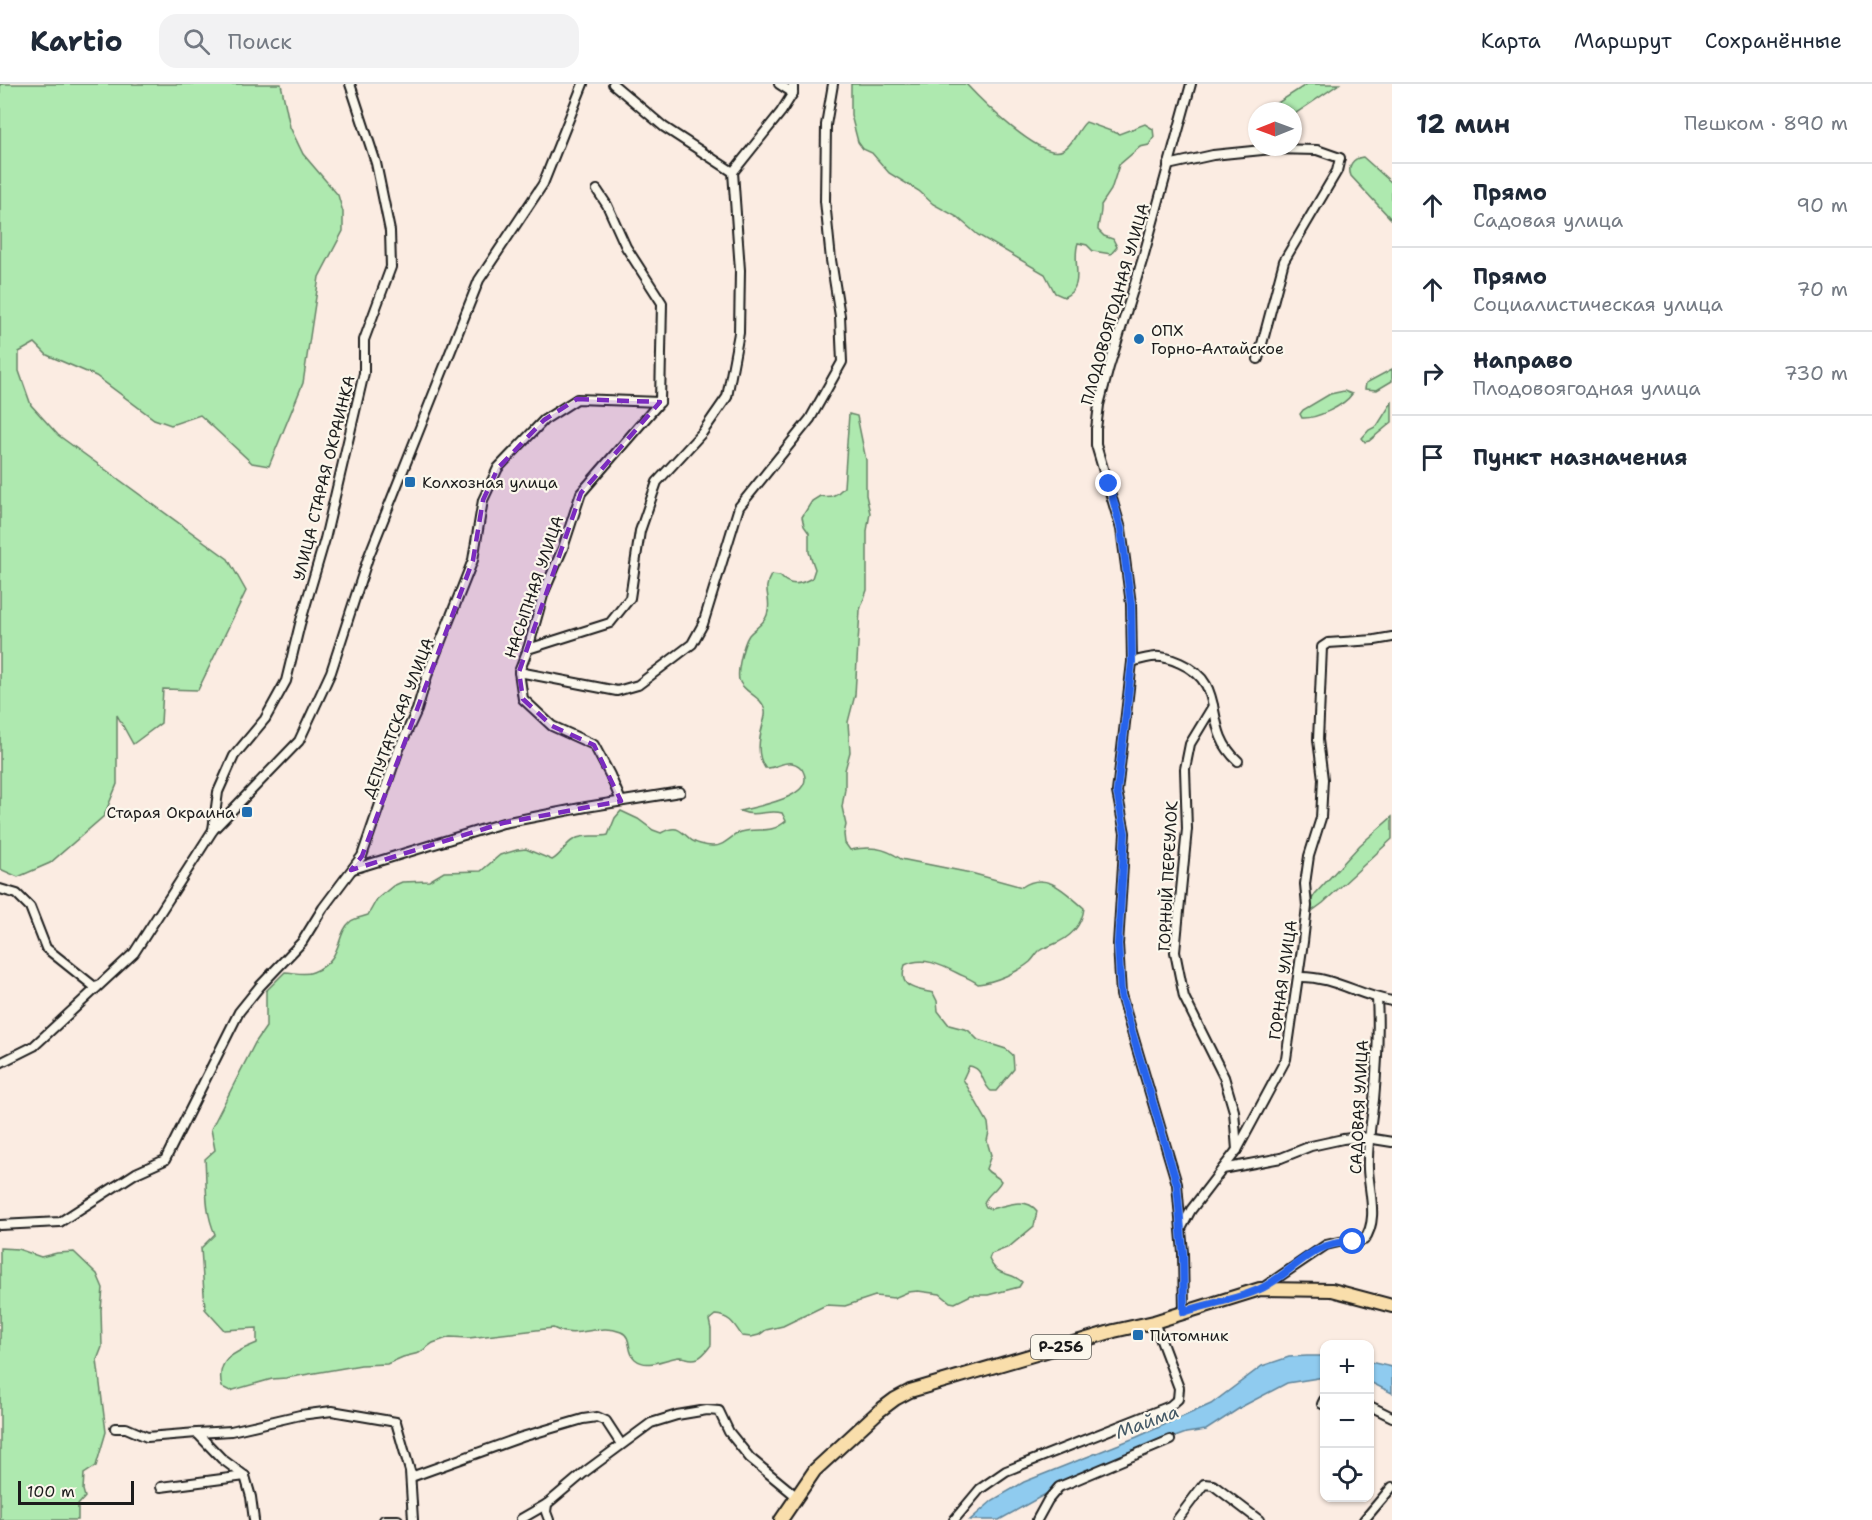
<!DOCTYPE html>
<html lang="ru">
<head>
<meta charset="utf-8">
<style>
	body { margin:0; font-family:"Shantell Sans",sans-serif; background:#f2f2f3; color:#1f2937 }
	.controls { position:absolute; right:18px; bottom:18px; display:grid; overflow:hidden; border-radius:12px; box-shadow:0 2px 4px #0004 }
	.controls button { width:54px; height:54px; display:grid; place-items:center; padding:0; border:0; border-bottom:2px solid #e0e1e3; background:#fff; color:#1f2937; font:30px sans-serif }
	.compass { position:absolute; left:1248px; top:18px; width:54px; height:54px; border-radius:50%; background:#fff; box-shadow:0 2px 4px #0004; rotate:269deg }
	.scale { position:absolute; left:18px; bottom:15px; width:116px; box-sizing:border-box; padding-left:6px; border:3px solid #1c1c1c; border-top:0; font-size:16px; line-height:21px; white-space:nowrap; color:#1c1c1c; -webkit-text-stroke:4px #fbf7ec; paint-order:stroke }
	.stop { position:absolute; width:18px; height:18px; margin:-14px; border:4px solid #2563eb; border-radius:50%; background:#fff }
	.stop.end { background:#2563eb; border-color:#fff; box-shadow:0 2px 6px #0008 }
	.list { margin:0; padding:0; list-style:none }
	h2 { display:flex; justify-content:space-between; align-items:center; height:78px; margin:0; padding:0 24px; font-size:26px }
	h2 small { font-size:20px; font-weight:400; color:#747a83 }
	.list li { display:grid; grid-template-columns:39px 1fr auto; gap:18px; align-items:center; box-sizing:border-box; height:84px; padding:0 24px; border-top:2px solid #e0e1e3 }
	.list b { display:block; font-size:22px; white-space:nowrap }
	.list p { margin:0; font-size:20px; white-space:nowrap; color:#747a83 }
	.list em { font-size:20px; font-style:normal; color:#747a83 }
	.icon { flex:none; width:33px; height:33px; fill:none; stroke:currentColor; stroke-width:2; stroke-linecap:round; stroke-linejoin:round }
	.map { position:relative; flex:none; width:1392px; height:1436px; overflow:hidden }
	header { display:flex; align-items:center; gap:36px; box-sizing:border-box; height:84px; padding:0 30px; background:#fff; border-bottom:2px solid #e0e1e3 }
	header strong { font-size:28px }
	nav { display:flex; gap:33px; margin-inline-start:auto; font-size:21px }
	.search { width:420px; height:54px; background:#f2f2f3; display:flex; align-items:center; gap:15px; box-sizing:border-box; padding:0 21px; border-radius:18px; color:#747a83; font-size:22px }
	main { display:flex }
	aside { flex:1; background:#fff }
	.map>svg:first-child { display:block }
	.green { fill:#aee9af; stroke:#658266; stroke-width:1.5 }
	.water { fill:#8fcbef; stroke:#61859b; stroke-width:1.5 }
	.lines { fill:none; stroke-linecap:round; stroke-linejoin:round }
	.minor-casing { stroke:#1c1c1c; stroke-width:12 }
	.primary-casing { stroke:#1c1c1c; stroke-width:16 }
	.minor { stroke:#fbf7ec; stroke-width:8 }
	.primary { stroke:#f9deab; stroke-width:12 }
	.route { stroke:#2563eb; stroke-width:8 }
	.marked { fill:#7b2cbf; fill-opacity:0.2; stroke:#7b2cbf; stroke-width:4.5; stroke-dasharray:12 8; stroke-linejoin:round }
	.poi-dot { fill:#1f6fb2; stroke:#fbf7ec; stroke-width:2 }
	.labels { text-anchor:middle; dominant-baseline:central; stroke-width:4.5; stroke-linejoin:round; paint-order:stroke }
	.shield { fill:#fbf7ec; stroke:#5f5e5a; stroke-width:1.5 }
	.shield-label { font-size:15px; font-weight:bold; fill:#1c1c1c }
	.street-label { font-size:16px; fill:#1c1c1c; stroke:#fbf7ec }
	.poi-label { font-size:16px; fill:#1c1c1c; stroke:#fbf7ec; text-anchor:start }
	.water-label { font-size:18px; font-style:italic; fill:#445966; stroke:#fbf7ec }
</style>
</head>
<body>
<header>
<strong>Kartio</strong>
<div class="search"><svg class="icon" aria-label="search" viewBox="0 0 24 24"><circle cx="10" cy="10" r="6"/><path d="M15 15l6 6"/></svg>Поиск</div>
<nav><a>Карта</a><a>Маршрут</a><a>Сохранённые</a></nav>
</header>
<main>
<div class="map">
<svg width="1392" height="1436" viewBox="0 0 1392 1436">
	<rect width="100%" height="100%" fill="#fbece2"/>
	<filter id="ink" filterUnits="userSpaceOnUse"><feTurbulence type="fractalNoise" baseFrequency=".0167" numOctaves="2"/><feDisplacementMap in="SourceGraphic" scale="12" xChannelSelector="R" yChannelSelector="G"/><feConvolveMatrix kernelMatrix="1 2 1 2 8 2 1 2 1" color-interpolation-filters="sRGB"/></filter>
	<g filter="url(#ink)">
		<g class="green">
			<path d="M 0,0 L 281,0 L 290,43 L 303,70 L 338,111 L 343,128 L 343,147 L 319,193 L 303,299 L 269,382 L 252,379 L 200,331 L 171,341 L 154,335 L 96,292 L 47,271 L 35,259 L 19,268 L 19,287 L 31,321 L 58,351 L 228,475 L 246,507 L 198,606 L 163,605 L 161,639 L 133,660 L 117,631 L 117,700 L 104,732 L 50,779 L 18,793 L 0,785 Z"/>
			<path d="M 851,0 L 966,0 C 980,15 1042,78 1063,66 C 1074,60 1077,46 1086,38 L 1119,50 L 1145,40 L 1153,45 L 1154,53 L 1149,61 L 1140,63 L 1119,81 L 1111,106 L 1101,121 C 1102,130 1098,137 1098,146 L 1104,152 L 1113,155 L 1117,163 L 1111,170 L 1093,167 L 1087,161 L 1078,159 C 1071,179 1087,202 1064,213 L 1055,209 L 1045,190 L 978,151 L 957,133 L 933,120 L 919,107 L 889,89 L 872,69 L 863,65 L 858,58 L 851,31 Z"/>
			<path d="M 1307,0 L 1339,0 L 1293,31 L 1293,27 L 1265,27 Z"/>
			<path d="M 1363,73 L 1392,99 L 1392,136 L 1351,92 C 1347,82 1353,74 1363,73 Z"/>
			<path d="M 1392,285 L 1392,297 L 1377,306 L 1365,305 L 1366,299 Z"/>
			<path d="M 1344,307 L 1352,310 C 1344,322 1316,335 1302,334 L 1300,330 L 1303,326 L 1330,310 Z"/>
			<path d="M 1392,318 L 1392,338 L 1369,357 L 1365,358 L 1362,354 L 1369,346 L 1377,342 Z"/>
			<path d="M 849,330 L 857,332 L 866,376 L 866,411 L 870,429 L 867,447 L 867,506 L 860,526 L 855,611 L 848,638 L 850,668 L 845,686 L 845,705 L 842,723 L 846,741 L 844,750 L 845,759 L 850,766 C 869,762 884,763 901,775 L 971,789 L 1022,803 C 1047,786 1066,809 1084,824 C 1082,842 1070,854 1052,861 C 1048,863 1044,863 1039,867 C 1036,870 1034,874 1030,878 C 1018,888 995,898 978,900 C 971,895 965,893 957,889 C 941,881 923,872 905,881 C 897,905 917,905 933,909 L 937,917 L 938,927 L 949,941 L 968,946 L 978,956 L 1006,965 L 1013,971 L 1014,985 L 996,1007 L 991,1007 C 981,999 984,984 969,982 L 963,995 L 988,1039 L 989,1048 L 987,1057 L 991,1071 L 986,1085 C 990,1091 997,1091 1001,1097 C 997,1106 987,1110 984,1119 L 986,1123 L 991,1125 C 1005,1122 1026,1112 1037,1127 L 1034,1142 L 1009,1163 L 991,1170 L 989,1175 C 997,1194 1011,1187 1022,1198 L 1019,1203 L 988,1211 L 971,1211 L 955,1219 L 950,1218 L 940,1210 L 918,1207 L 908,1208 L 894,1214 L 875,1212 L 845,1222 L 826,1221 L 783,1242 L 766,1246 L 759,1251 L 751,1253 L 742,1252 C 734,1240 730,1232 715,1231 L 709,1236 L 711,1245 L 711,1261 C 707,1266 704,1271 698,1274 C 691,1277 686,1273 680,1273 C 665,1274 648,1286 635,1275 C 626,1267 633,1253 621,1248 C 597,1238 579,1257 553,1244 L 469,1254 L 450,1253 L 433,1259 L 419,1269 L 403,1273 L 387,1280 L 361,1281 L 286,1294 L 272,1295 L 230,1307 L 222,1303 C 215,1275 235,1268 257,1259 L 257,1244 L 224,1246 L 205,1225 L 201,1164 L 215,1150 C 204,1126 207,1101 205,1075 L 215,1066 L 211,1045 L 255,959 L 266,943 L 266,907 L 285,888 C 294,888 304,892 313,888 C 344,876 335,850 351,837 C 355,834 363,833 368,831 L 377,815 L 393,802 L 402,798 L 429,797 L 444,788 L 481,787 L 500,771 L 517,766 L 526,765 L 552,776 C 562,771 564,761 573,756 C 584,749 597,754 608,751 L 615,734 L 621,727 L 638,735 L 653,746 L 661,749 C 676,741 679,745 690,755 C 694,759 706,762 712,762 C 724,763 730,752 741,748 C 759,743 770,751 786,737 L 782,729 C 767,725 757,734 740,727 C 755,722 817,714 803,687 C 801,683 797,680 792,679 C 783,677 775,685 765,684 C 756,671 759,655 763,640 C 764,635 766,632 765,627 C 763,612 743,609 739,596 C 737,586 743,560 749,551 C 755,544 764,540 767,531 C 773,515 761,507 771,491 L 780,492 C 790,503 799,501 812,494 L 815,485 L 809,468 L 809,449 L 804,442 L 802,433 L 812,417 L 820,412 C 831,414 837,411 844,403 Z"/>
			<path d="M 1392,733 L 1392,755 L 1323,819 L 1312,827 L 1310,818 L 1315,810 L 1360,761 Z"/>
			<path d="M 0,1164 L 18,1165 L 41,1173 L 57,1169 L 74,1168 L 97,1190 L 103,1204 L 101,1226 L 102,1263 L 97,1276 L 106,1348 L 96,1382 L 84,1390 L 83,1406 L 85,1413 L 78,1421 L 78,1436 L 0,1436 Z"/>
		</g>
		<g class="water">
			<path d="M 1307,1272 L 1324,1272 L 1324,1293 L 1287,1299 L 1243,1322 L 1206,1346 L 1186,1349 L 1120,1373 L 1089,1386 L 999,1436 L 970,1436 L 993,1416 L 1024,1398 L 1137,1353 L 1211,1320 L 1262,1282 L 1289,1273 Z"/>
			<path d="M 1370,1278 L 1392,1283 L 1392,1309 L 1370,1298 Z"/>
		</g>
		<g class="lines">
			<g class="minor-casing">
				<g id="minor">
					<path d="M 779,0 L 793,9"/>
					<path d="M 1168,81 L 1213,71 L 1272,65 L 1317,66 L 1340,74 L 1337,87 L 1284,177 L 1258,275"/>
					<path d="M 733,88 L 781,28 L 793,9 L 793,0"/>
					<path d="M 528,565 L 610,539 L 630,514 L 640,447 L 657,398 L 702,349 L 727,313 L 739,249 L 740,186 L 733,88 L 664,43 L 613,0"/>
					<path d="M 1132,578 C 1152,572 1160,570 1180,579 C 1230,601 1200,643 1238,677"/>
					<path d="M 519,588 L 617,607 L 638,601 L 692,560 L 703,540 L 739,423 L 810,335 L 842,278 L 840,232 L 831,176 L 825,117 L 826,41 L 833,0"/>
					<path d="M 1213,622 L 1190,660 L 1185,685 L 1187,745 L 1175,868 L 1184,913 L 1224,993 L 1234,1027 L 1237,1066"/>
					<path d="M 621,717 L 610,691 L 594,661 L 552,642 L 523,615 L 519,588 L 528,565 L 544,508 L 563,464 L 581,409 L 660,318"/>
					<path d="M 213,746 L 218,708 L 234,672 L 265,635 L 286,597 L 300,540 L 325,455 L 364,289 L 364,256 L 391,183 L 390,147 L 376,79 L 350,0"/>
					<path d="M 353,785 L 503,739 L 586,723 L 680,708"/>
					<path d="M 0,805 L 17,810 L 30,823 L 46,864 L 96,904"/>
					<path d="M 1299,893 C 1333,892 1359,912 1392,917"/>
					<path d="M 0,979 L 34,962 L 134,869 L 213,746 L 299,657 L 331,588 L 368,474 L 479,196 L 543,100 L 583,0"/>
					<path d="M 1223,1085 L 1281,1074 L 1311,1062 L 1343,1055 L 1361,1053 L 1392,1058"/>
					<path d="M 0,1141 L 60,1138 L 136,1089 L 165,1076 L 239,928 L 260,902 L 302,858 L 323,824 L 362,772 L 399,665 L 417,626 L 427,592 L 473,476 L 483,416 L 498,384 L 544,336 L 577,315 L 660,318 L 662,219 L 626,163 L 607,121 L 597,106"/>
					<path d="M 1182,1143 L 1191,1126 L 1237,1066 L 1286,975 L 1303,858 L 1307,822 L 1305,800 L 1309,772 L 1321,734 L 1323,695 L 1318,656 L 1322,563 L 1328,559 L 1375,556 L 1392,553"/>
					<path d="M 1261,1205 L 1326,1161 L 1339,1158 L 1364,1156 C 1379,1136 1369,1108 1368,1085 C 1367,1061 1371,1039 1374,1016 C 1377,983 1379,947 1377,914"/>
					<path d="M 1184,1228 L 1183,1169 L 1177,1100 L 1121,911 L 1118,860 L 1125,749 L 1117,708 L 1132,578 L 1131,520 L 1121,445 L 1096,361 L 1096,345 L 1099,321 L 1109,283 L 1143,174 L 1191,0"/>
					<path d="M 1322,1320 L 1324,1316"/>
					<path d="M 1370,1322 L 1392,1333"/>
					<path d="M 115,1344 L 126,1344 L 147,1353 L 197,1349 L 222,1375 L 245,1392 L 251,1413 L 254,1436"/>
					<path d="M 197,1349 L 231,1347 L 300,1331 L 332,1327 L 396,1338 L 410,1387 L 413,1436"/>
					<path d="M 411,1393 L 522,1353 L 583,1335 L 597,1333 L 606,1337 L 621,1360"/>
					<path d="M 161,1403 L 245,1392"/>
					<path d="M 547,1420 L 546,1428 L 549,1436"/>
					<path d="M 521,1435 L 547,1420 L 586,1387 L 651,1339 L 677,1331 L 707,1326 L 719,1327 L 729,1348 L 750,1374 L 796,1412"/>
					<path d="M 384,1436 L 398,1436"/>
					<path d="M 954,1436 L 980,1405 L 1006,1387 L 1170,1322 L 1178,1315 L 1179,1304 L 1154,1238"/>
					<path d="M 1037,1436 L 1048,1416 L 1059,1403 L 1170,1356"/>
					<path d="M 1177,1436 L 1204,1400 L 1213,1401 L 1259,1436"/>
					<path d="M 1364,1436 L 1392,1403"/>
				</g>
			</g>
			<g class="primary-casing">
				<path id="primary" d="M 781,1436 L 815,1386 L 879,1327 L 895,1315 L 910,1307 L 1114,1247 L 1154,1238 L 1260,1205 L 1332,1206 L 1392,1222"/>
			</g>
			<use href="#minor" class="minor"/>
			<use href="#primary" class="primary"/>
		</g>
	</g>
	<g class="lines" filter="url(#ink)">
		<path class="route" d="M 1109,400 L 1121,445 L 1131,520 L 1132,578 L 1117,708 L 1125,749 L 1118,860 L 1121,911 L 1177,1100 L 1183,1169 L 1184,1228 C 1207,1220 1239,1215 1260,1205 C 1294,1189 1309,1157 1353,1158"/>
	</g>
	<path class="marked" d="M 577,315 L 660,318 L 581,409 L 519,588 L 523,615 L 552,642 L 594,661 L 621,717 L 503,739 L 351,786 L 362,772 L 473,476 L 483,416 L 498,384 L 544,336 Z"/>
	<g class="poi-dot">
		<circle cx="1139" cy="255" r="6"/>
		<rect x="404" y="392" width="12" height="12" rx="3"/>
		<rect x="241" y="722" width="12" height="12" rx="3"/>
		<rect x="1132" y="1245" width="12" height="12" rx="3"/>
	</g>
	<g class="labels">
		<rect class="shield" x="1031" y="1251" width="60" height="24" rx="4.5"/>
		<g class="shield-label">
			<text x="1061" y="1263">Р-256</text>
		</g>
		<g class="street-label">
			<text transform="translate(1115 220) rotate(-74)">ПЛОДОВОЯГОДНАЯ УЛИЦА</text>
			<text transform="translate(324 394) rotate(-76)">УЛИЦА СТАРАЯ ОКРАИНКА</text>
			<text transform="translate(534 503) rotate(-71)">НАСЫПНАЯ УЛИЦА</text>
			<text transform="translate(398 634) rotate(-69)">ДЕПУТАТСКАЯ УЛИЦА</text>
			<text transform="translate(1168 792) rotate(-87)">ГОРНЫЙ ПЕРЕУЛОК</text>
			<text transform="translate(1283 896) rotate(-82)">ГОРНАЯ УЛИЦА</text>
			<text transform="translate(1359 1023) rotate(-87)">САДОВАЯ УЛИЦА</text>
		</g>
		<g class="poi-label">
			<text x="1151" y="246">ОПХ<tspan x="1151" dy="18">Горно-Алтайское</tspan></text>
			<text x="422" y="398">Колхозная улица</text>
			<text x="235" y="728" text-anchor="end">Старая Окраина</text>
			<text x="1150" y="1251">Питомник</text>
		</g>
		<g class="water-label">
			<text transform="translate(1147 1338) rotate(-20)">Майма</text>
		</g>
	</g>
</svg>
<div class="controls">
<button>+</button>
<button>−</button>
<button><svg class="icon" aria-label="locate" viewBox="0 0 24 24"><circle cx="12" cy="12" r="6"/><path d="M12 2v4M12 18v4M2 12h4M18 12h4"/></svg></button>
</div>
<svg class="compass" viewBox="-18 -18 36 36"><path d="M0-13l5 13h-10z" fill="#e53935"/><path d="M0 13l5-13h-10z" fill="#747a83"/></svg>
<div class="scale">100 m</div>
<div class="stop" style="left:1353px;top:1158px"></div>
<div class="stop end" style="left:1109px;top:400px"></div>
</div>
<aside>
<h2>12 мин<small>Пешком · 890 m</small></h2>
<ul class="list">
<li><svg class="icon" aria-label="ahead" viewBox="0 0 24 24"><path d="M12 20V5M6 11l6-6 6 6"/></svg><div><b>Прямо</b><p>Садовая улица</p></div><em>90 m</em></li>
<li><svg class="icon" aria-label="ahead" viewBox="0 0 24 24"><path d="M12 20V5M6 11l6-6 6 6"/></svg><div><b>Прямо</b><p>Социалистическая улица</p></div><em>70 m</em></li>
<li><svg class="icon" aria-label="right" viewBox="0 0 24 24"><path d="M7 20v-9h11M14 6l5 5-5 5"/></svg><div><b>Направо</b><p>Плодовоягодная улица</p></div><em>730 m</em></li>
<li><svg class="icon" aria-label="arrive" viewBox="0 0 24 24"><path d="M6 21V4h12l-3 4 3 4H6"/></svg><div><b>Пункт назначения</b></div></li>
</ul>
</aside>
</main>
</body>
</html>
